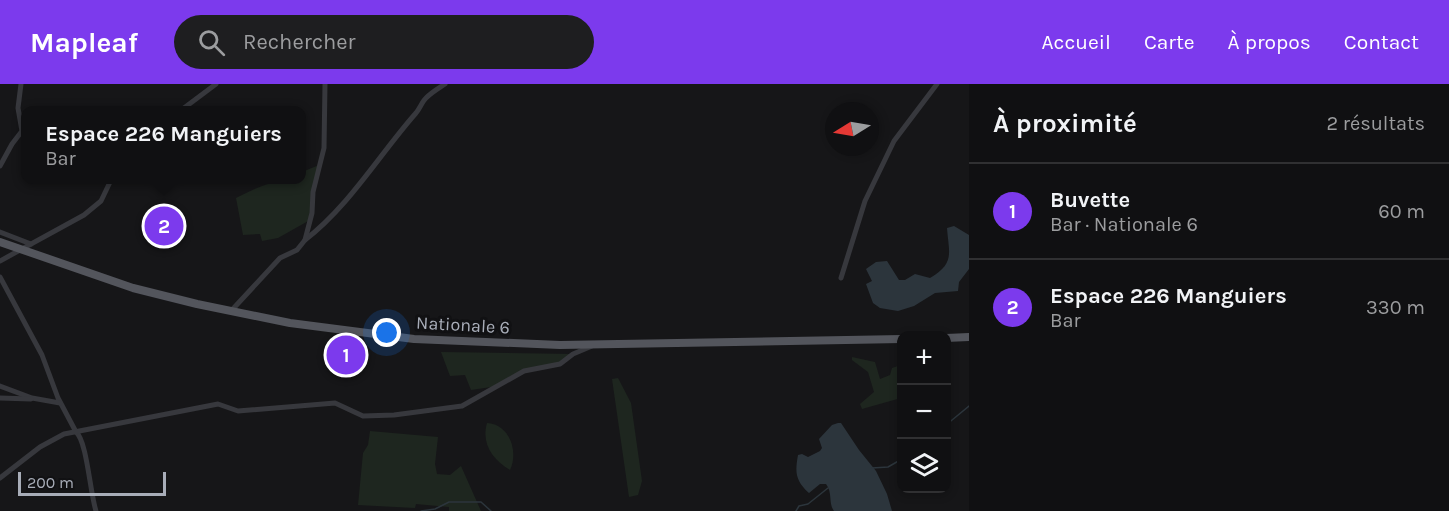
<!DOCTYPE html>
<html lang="fr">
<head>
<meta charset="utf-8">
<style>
	body { margin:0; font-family:Karla,sans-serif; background:#1e1e20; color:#f1f3f6 }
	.controls { position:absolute; right:18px; bottom:18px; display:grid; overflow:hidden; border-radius:12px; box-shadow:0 3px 9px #0003 }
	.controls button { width:54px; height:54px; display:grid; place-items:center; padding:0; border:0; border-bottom:2px solid #303032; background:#101012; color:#f1f3f6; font:30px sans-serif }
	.compass { position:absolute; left:825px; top:18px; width:54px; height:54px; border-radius:50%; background:#101012; box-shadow:0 3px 9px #0003; rotate:259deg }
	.scale { position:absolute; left:18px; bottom:15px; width:148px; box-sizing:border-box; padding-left:6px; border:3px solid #a8adb8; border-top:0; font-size:16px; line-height:21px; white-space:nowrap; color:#a8adb8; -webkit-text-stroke:4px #111113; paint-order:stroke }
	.you { position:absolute; left:387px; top:249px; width:21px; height:21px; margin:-15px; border:4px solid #fff; border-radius:50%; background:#1a73e8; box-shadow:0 0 0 9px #1a73e833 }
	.badge { display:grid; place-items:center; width:39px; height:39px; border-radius:50%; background:#7c3aed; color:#fff; font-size:20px; font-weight:700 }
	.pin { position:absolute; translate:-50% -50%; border:3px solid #fff; box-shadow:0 2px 6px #0006 }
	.popup { position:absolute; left:21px; top:22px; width:285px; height:78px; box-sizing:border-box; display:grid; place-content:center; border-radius:12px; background:#101012; filter:drop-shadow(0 2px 4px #0005); font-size:20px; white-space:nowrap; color:#9c9d9f }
	.popup b { font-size:22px; color:#f1f3f6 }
	.popup::after { content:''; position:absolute; left:50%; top:100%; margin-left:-12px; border:12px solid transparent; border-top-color:#101012 }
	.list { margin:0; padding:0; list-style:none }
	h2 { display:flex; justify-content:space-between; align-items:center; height:78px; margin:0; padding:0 24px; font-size:26px }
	h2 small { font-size:20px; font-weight:400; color:#9c9d9f }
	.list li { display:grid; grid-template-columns:39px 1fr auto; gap:18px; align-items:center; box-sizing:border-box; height:96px; padding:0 24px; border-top:2px solid #303032 }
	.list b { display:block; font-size:22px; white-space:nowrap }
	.list p { margin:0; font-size:20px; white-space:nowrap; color:#9c9d9f }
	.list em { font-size:20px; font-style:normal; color:#9c9d9f }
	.icon { flex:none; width:33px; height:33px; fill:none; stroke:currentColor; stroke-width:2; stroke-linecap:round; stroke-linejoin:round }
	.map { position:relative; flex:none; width:969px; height:427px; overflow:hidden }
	header { display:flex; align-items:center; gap:36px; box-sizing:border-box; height:84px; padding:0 30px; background:#7c3aed; color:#fff }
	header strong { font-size:28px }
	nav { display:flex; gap:33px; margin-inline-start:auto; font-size:21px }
	.search { width:420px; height:54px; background:#1e1e20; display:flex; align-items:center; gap:15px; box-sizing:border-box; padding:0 21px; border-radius:33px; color:#9c9d9f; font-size:22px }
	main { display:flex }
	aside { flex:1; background:#101012 }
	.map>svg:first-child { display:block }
	.green { fill:#1e261f }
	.water { fill:#2c353c }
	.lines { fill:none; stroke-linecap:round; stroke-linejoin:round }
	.stream { stroke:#2c353c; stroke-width:1.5 }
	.street { stroke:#37383d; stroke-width:5 }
	.primary { stroke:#53555c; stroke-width:8 }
	.labels { text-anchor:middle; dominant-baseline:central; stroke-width:6; stroke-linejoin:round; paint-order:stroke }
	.street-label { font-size:18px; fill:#a8adb8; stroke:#111113 }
</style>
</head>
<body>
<header>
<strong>Mapleaf</strong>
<div class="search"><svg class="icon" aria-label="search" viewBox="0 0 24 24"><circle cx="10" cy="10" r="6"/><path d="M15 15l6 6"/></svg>Rechercher</div>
<nav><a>Accueil</a><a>Carte</a><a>À propos</a><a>Contact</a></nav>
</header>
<main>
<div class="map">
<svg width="969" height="427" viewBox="0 0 969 427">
	<rect width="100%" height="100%" fill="#161618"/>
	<g class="green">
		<path d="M 319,81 L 310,136 L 278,154 L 262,157 L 260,150 L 243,151 L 236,114 C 262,101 273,96 302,96 L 302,88 Z"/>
		<path d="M 441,268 L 573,270 L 560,280 L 536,284 L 498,302 L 471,306 L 465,291 L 450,292 Z"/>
		<path d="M 852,273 L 875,278 L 880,295 L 890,291 L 892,284 L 901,281 L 901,314 L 862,325 L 860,320 L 874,308 L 868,288 L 852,276 Z"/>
		<path d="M 618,294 L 631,319 L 642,397 L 638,411 L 629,413 L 612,295 Z"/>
		<path d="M 487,339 C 509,340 519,367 510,386 C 493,376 481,360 487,339 Z"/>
		<path d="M 370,347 L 438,353 L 435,380 L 437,390 L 450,391 L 461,382 L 481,427 L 449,427 L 449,423 L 416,420 L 415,424 L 358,421 L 363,369 L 368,361 Z"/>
	</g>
	<g class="water">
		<path d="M 954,142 L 969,151 L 969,185 L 959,198 L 958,207 L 935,209 L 914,222 L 898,227 L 880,224 L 873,219 L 866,200 L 872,197 L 866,185 L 876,178 L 887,177 L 899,196 L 905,196 L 915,190 L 930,194 C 955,179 949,170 947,144 Z"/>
		<path d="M 838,339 L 841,339 L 859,366 L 876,387 L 887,410 L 892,427 L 834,427 C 828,419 833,409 826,400 L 820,400 L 809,409 C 795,396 795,388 798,371 L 802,370 L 808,373 L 820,367 L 822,364 L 819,355 L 832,341 Z"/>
	</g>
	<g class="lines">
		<g class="stream">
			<path d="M 946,341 L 969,322"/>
			<path d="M 872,384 L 888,383 L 902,375"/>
			<path d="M 421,427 L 435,425 L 449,418 L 481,418 L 491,427"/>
			<path d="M 796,427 L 799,422 L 808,420 L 828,404"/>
		</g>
		<g class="street">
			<path d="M 180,27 L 216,0"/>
			<path d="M 0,82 L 12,60 L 22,47 L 18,24 L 21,0"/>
			<path d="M 0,148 L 31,160"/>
			<path d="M 305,156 C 350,121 379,71 416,29 C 420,24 422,18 426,14 C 432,8 439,4 445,0"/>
			<path d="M 0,177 L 84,131 L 101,117 L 111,96"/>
			<path d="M 0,193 L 42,271 L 58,314 L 76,348 C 87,357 90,409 96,427"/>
			<path d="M 841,194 L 865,117 L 894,57 L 937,0"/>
			<path d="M 231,227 L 280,174 L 297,166 L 305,156 L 312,129 L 313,108 L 324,64 L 325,0"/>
			<path d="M 0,302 L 32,314 L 60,319"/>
			<path d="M 0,314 L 31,315"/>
			<path d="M 0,394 L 40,363 L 64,350 L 218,320 L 238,327 L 335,319 L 363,332 L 394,331 L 462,322 L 524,287 L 560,280 L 573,270 L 592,262"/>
		</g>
		<g class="primary">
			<path d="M 0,158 L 133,204 L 197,220 L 290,239 L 414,255 L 560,261 L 902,255"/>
			<path d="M 946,254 L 969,253"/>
		</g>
	</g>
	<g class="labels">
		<g class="street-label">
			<text transform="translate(463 241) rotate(3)">Nationale 6</text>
		</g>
	</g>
</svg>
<div class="controls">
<button>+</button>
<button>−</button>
<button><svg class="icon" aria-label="layers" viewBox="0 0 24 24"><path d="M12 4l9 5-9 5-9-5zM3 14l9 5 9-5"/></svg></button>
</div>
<svg class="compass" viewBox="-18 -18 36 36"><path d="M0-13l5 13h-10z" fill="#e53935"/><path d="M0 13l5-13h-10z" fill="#9c9d9f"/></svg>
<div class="scale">200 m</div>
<div class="you"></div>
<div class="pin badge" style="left:346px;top:271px">1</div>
<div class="pin badge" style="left:164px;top:142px">2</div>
<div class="popup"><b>Espace 226 Manguiers</b>Bar</div>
</div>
<aside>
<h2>À proximité<small>2 résultats</small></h2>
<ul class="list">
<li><span class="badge">1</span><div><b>Buvette</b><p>Bar · Nationale 6</p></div><em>60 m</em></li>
<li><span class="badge">2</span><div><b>Espace 226 Manguiers</b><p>Bar</p></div><em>330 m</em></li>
</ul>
</aside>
</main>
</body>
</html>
